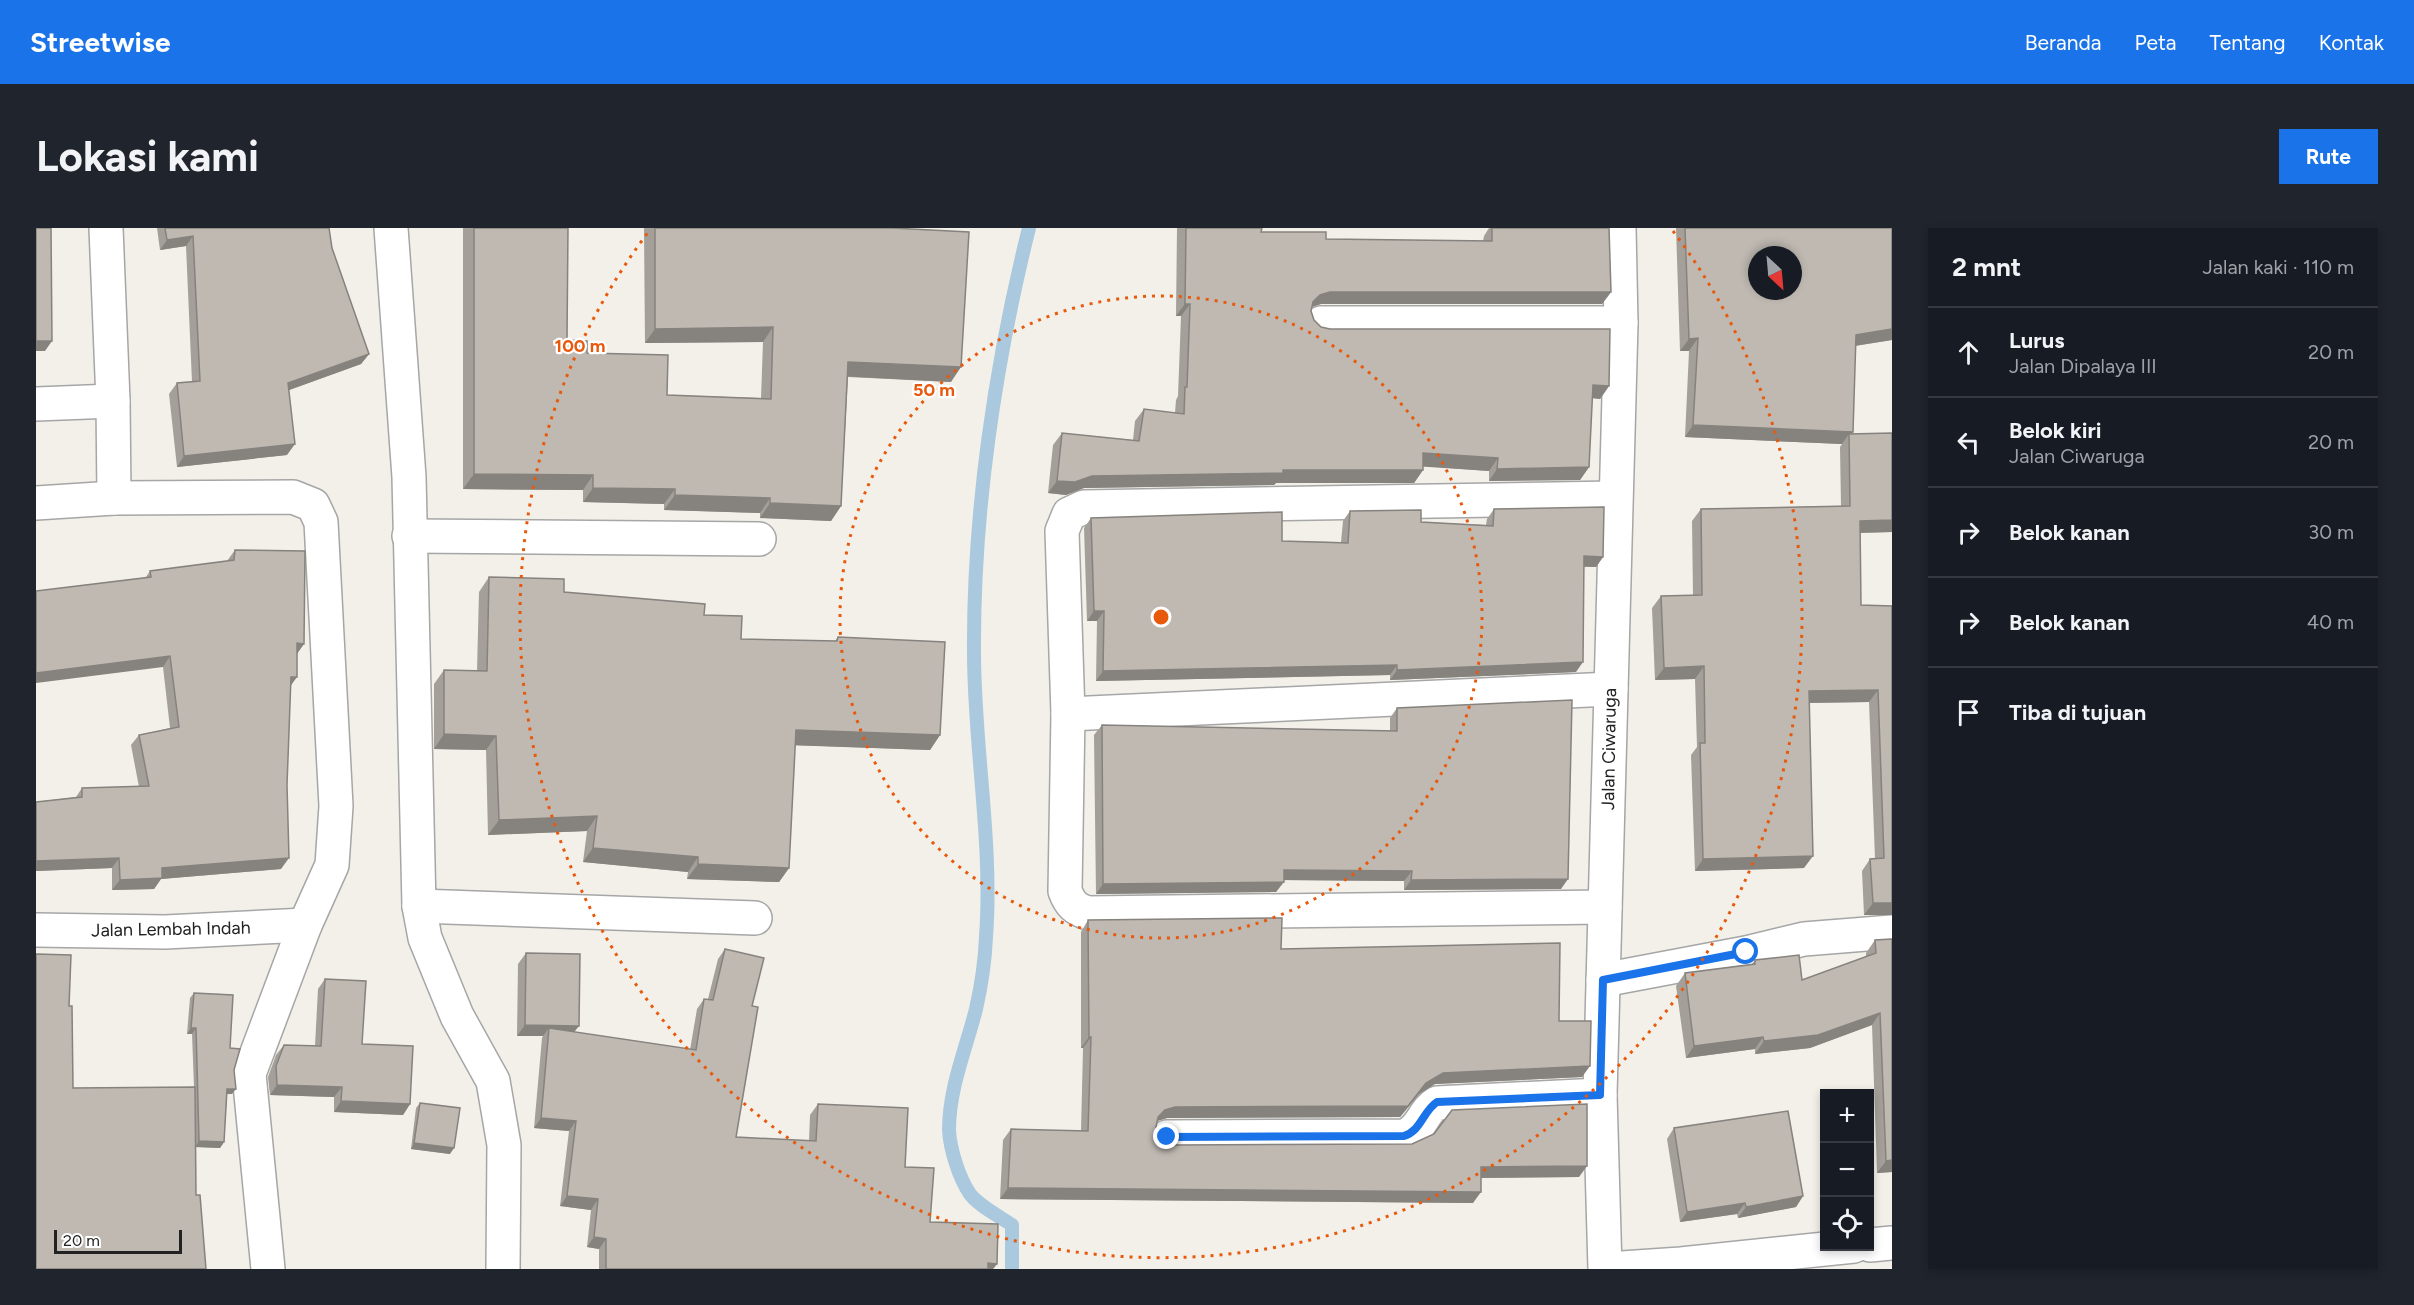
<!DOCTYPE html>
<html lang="id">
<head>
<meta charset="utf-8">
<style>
	body { margin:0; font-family:Figtree,sans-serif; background:#20242c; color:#f1f3f6 }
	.controls { position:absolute; right:18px; bottom:18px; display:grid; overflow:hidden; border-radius:0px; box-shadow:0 3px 9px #0003 }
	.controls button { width:54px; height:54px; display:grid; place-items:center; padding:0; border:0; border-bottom:2px solid #363941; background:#171b24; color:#f1f3f6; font:30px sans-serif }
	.compass { position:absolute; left:1712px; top:18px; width:54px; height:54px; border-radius:50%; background:#171b24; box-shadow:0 3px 9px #0003; rotate:154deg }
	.scale { position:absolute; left:18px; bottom:15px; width:128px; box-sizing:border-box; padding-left:6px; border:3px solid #222; border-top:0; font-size:16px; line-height:21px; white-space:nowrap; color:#222; -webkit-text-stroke:4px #fff; paint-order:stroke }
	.stop { position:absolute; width:18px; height:18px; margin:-14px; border:4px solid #1a73e8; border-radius:50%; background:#fff }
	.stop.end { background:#1a73e8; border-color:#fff; box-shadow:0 2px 6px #0008 }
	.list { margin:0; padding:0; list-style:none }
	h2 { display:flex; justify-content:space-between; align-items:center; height:78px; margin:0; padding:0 24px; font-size:26px }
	h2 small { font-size:20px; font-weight:400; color:#9ea1a6 }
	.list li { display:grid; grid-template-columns:39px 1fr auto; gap:18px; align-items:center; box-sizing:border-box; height:90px; padding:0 24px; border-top:2px solid #363941 }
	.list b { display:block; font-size:22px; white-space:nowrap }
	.list p { margin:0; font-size:20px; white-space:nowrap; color:#9ea1a6 }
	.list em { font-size:20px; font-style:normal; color:#9ea1a6 }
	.icon { flex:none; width:33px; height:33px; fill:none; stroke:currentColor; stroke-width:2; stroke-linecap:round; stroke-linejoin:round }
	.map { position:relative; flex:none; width:1856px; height:1041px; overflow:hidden; border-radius:0px }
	header { display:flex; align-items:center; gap:36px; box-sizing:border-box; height:84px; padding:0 30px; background:#1a73e8; color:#fff }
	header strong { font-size:28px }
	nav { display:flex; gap:33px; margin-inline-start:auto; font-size:21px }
	.intro { display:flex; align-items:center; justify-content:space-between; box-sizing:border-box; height:144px; padding:0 36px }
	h1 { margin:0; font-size:42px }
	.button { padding:15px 27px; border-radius:0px; background:#1a73e8; color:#fff; font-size:21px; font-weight:700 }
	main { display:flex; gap:36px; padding:0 36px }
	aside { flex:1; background:#171b24; border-radius:0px; box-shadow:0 3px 9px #0003 }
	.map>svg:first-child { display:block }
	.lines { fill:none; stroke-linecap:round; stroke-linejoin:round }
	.stream { stroke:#aac9de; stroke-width:14 }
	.minor-casing { stroke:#a6a6a6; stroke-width:36 }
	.minor { stroke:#fff; stroke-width:33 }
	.wall { fill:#a49f99 }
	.shaded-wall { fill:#86827d }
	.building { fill:#bfb9b2; stroke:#86827d; stroke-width:1.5; fill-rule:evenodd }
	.route { stroke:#1a73e8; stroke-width:8 }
	.ring { fill:none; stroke:#e8590c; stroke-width:3; stroke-dasharray:3 6 }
	.labels { text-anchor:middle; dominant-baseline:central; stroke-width:4.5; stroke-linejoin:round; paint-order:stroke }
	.street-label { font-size:18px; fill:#222; stroke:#fff }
	.centre { fill:#e8590c; stroke:#fff; stroke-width:3 }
	.ring-label { font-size:18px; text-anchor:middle; font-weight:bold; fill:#e8590c; stroke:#fff; stroke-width:4.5; stroke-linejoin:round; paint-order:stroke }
</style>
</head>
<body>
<header>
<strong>Streetwise</strong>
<nav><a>Beranda</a><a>Peta</a><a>Tentang</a><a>Kontak</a></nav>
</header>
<div class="intro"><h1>Lokasi kami</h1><a class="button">Rute</a></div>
<main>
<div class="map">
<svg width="1856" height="1041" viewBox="0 0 1856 1041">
	<rect width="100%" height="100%" fill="#f2f0e9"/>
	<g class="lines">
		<path class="stream" d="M 976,1041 L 976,997 C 963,988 943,978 934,966 C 923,950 914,921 913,902 C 913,860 930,821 940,781 C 945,759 949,733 950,709 C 957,615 938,518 938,425 C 937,285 959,136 993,0"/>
		<g class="minor-casing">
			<g id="minor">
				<path d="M 70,0 L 77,173 L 78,270"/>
				<path d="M 355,0 L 373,249 L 383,678 L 389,710 L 421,788 L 457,853 L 468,917 L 467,1041"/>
				<path d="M 1285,95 L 1585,95"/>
				<path d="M 0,176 L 77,173"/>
				<path d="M 0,275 L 78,270 L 257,269 L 277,277 L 285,294 L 300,578 L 296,637 L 269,697 L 213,846 L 232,1041"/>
				<path d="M 373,308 L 723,311"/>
				<path d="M 1032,486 L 1575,461"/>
				<path d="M 383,678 L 719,690"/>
				<path d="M 1569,679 L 1052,685 C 1039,681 1034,676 1029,663 L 1032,486 L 1026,303 L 1033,286 L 1048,279 L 1579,270"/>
				<path d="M 0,702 L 129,704 L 269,697"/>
				<path d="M 1567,752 L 1710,725 L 1768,711 L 1856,704"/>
				<path d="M 1131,909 L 1368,908 C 1385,903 1387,883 1401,875 L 1564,867"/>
				<path d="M 1834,1017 L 1856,1015"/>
				<path d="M 1569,1041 L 1564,867 L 1585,95 L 1583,0"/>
				<path d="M 1571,1041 L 1645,1036 L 1818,1018"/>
			</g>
		</g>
		<use href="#minor" class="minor"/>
	</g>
	<g class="wall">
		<path d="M 121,0 L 293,0 L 296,20 L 333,126 L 325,136 L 253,162 L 251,227 L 141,239 L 133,166 L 141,155 L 156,154 L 150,18 L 124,22 Z"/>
		<path d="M 427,0 L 532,0 L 531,112 L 551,125 L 631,167 L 725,170 L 727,114 L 609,115 L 608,0 L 856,0 L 915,154 L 812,149 L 805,278 L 795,293 L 724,290 L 724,285 L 628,282 L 628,276 L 547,274 L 547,262 L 427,261 Z"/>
		<path d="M 1141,0 L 1226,0 L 1225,4 L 1290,11 L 1447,13 L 1448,8 L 1453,0 L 1573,0 L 1575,64 L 1566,76 L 1285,76 L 1276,79 L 1275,83 L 1278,92 L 1285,99 L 1294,101 L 1573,158 L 1564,171 L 1556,170 L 1553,239 L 1544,252 L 1453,253 L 1453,243 L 1387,238 L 1387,242 L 1378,255 L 1240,255 L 1238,257 L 1048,260 L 1030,267 L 1012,265 L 1017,217 L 1026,205 L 1097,212 L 1099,193 L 1108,181 L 1139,185 L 1140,172 L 1142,168 L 1145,88 L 1140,88 Z"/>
		<path d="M 1640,0 L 1856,0 L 1856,112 L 1819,118 L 1817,204 L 1815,206 L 1856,304 L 1824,305 L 1825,377 L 1856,378 L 1856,687 L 1828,687 L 1826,643 L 1834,631 L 1839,630 L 1833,474 L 1773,475 L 1768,640 L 1659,643 L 1655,527 L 1661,519 L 1659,451 L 1619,452 L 1616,380 L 1625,368 L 1657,367 L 1656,293 L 1665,281 L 1805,278 L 1804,219 L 1806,216 L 1649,209 L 1653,123 L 1644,123 Z"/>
		<path d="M 1458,281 L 1567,329 L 1560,339 L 1548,339 L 1540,444 L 1354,452 L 1354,447 L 1060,453 L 1061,393 L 1051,393 L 1048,300 L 1055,290 L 1246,313 L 1305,314 L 1307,293 L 1314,283 L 1385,294 L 1450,297 L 1451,291 Z"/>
		<path d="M 199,322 L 261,426 L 255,458 L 245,641 L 125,651 L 118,661 L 76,662 L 76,640 L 0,643 L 0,574 L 40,569 L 46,560 L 103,559 L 95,517 L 103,507 L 134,500 L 127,439 L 110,349 L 114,343 L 191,333 Z"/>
		<path d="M 453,349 L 528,364 L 668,387 L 705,411 L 799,413 L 802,409 L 904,507 L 894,522 L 759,517 L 753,640 L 743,654 L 651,651 L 652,644 L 547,634 L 551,603 L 452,607 L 450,522 L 398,521 L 398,456 L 408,442 L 441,443 L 443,364 Z"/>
		<path d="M 1361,480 L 1525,661 L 1368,662 L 1368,653 L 1248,652 L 1240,664 L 1060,666 L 1058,507 L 1066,497 L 1354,503 L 1354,490 Z"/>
		<path d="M 1052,692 L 1245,721 L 1523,793 L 1546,849 L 1399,856 L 1383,866 L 1364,889 L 1131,890 L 1121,893 L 1120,899 L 1123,908 L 1130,914 L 1139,917 L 1543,949 L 1445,950 L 1437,975 L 964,971 L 967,912 L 975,901 L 1045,903 L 1047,820 L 1045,820 L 1045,704 Z"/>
		<path d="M 1839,712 L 1856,944 L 1841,945 L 1836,797 L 1774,820 L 1719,826 L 1719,821 L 1650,830 L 1640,758 L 1649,745 L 1716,736 L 1719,732 L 1766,752 L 1830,729 L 1830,725 Z"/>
		<path d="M 689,721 L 716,778 L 700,909 L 773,913 L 774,887 L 782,876 L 869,939 L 894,994 L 961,1036 L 957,1041 L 563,1041 L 563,1021 L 551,1019 L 555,982 L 524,978 L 533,903 L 498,900 L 506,810 L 507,808 L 481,808 L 482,736 L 490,725 L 538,804 L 654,822 L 661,781 L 668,771 L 672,771 L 682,731 Z"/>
		<path d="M 289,751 L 326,816 L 374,876 L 367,887 L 298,884 L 298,869 L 234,867 L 232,849 L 240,827 L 248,817 L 279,818 L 282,761 Z"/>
		<path d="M 158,765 L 194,820 L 198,842 L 196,866 L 191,866 L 188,914 L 184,920 L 160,919 L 160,967 L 0,1041 L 33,778 L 37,860 L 158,859 L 156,806 L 151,806 L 154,770 Z"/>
		<path d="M 384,875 L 414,926 L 375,921 L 380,880 Z"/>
		<path d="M 1638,900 L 1767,968 L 1760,979 L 1702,990 L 1701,986 L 1644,994 L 1631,911 Z"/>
	</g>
	<g class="shaded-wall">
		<path d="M 157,8 L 150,18 L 124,22 L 131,12 Z"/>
		<path d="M 1294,64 L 1575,64 L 1566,76 L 1285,76 L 1275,79 L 1277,74 L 1284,67 Z"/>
		<path d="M 1149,76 L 1154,76 L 1145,88 L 1140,88 Z"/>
		<path d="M 737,99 L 727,114 L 609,115 L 619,101 Z"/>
		<path d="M 1856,101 L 1856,112 L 1811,119 L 1820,107 Z"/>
		<path d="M 1662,110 L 1653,123 L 1644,123 L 1653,111 Z"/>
		<path d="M 0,113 L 16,113 L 9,123 L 0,123 Z"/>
		<path d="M 333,126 L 325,136 L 245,165 L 252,155 Z"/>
		<path d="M 812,134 L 925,139 L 915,154 L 802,148 Z"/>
		<path d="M 1557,157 L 1573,158 L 1564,171 L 1548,169 Z"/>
		<path d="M 1657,197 L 1817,204 L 1813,210 L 1813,206 L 1806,216 L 1649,209 Z"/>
		<path d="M 259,216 L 251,227 L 141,239 L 148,228 Z"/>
		<path d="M 1387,225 L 1462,230 L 1453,243 L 1378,238 Z"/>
		<path d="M 1553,239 L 1544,252 L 1453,253 L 1461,241 Z"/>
		<path d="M 1247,242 L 1387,242 L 1378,255 L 1240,255 L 1238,257 L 1048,260 L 1030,267 L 1012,265 L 1021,253 L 1056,248 Z"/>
		<path d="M 438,246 L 557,247 L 547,262 L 427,261 Z"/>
		<path d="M 557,260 L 639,261 L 628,276 L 547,274 Z"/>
		<path d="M 639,267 L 734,270 L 724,285 L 628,282 Z"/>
		<path d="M 734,275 L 805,278 L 795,293 L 724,290 Z"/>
		<path d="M 1856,292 L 1856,304 L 1815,305 L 1824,293 Z"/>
		<path d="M 1548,328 L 1567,329 L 1560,339 L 1541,338 Z"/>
		<path d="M 1058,383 L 1068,383 L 1061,393 L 1051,393 Z"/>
		<path d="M 261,415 L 268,416 L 261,426 Z"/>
		<path d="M 134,428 L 127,439 L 0,455 L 0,445 Z"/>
		<path d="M 1547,434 L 1540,444 L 1354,452 L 1361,442 Z"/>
		<path d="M 1361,437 L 1354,447 L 1060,453 L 1067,443 Z"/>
		<path d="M 1668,438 L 1659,451 L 1619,452 L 1628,440 Z"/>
		<path d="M 255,449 L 261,449 L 253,460 Z"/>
		<path d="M 1842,462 L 1833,474 L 1764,475 L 1773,463 Z"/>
		<path d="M 760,502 L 904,507 L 894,522 L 750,517 Z"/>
		<path d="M 408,506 L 460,508 L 450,522 L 398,521 Z"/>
		<path d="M 561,588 L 551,603 L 452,607 L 463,592 Z"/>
		<path d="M 557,620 L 662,629 L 652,644 L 547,634 Z"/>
		<path d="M 1777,628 L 1768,640 L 1659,643 L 1667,631 Z"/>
		<path d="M 83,630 L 76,640 L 0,643 L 0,633 Z"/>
		<path d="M 253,630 L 245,641 L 125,651 L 118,661 L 76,662 L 84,652 L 126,640 Z"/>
		<path d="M 662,636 L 753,640 L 743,654 L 651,651 Z"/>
		<path d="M 1248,642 L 1376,643 L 1368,653 L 1241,652 Z"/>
		<path d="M 1532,651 L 1525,661 L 1368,662 L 1375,652 Z"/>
		<path d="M 1248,654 L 1240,664 L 1060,666 L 1067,656 Z"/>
		<path d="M 1837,675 L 1856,675 L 1856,687 L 1828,687 Z"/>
		<path d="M 1844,785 L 1836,797 L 1774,820 L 1719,826 L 1728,813 Z"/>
		<path d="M 489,797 L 543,798 L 535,808 L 513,800 L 507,808 L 481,808 Z"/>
		<path d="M 155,800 L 160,800 L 156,806 L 151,806 Z"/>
		<path d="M 1053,809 L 1055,809 L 1047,820 L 1045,820 Z"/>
		<path d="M 1727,809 L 1719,821 L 1650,830 L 1658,818 Z"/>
		<path d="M 1554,838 L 1546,849 L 1399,856 L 1383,866 L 1364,889 L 1131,890 L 1121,893 L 1122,889 L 1129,882 L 1139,879 L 1407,845 Z"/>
		<path d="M 241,857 L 306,859 L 298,869 L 234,867 Z"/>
		<path d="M 191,861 L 200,861 L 196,866 L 188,866 Z"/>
		<path d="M 305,873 L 374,876 L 367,887 L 298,884 Z"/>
		<path d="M 505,890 L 540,893 L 533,903 L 498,900 Z"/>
		<path d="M 163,913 L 188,914 L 184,920 L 159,919 Z"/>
		<path d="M 378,915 L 418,920 L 414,926 L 375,921 Z"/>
		<path d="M 1856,932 L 1856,944 L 1841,945 L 1850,933 Z"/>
		<path d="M 1551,938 L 1543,949 L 1437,950 L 1445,939 Z"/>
		<path d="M 972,960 L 1445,964 L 1437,975 L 964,971 Z"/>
		<path d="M 531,968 L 562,971 L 555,982 L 524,978 Z"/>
		<path d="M 1767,968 L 1760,979 L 1702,990 L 1710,979 Z"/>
		<path d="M 1709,975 L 1701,986 L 1644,994 L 1651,984 Z"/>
		<path d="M 558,1009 L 570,1011 L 563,1021 L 551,1019 Z"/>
		<path d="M 952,1035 L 961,1036 L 957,1041 L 948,1041 Z"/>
	</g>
	<g class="building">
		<path d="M 0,0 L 15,0 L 16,113 L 0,113 Z"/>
		<path d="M 129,0 L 293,0 L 296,20 L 333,126 L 252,155 L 259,216 L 148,228 L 141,155 L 164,153 L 157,8 L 131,12 Z"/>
		<path d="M 438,0 L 532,0 L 531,112 L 551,113 L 551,125 L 632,127 L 631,167 L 735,171 L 737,99 L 619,101 L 619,0 L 856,0 L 933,4 L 925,139 L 812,134 L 805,278 L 734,275 L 734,270 L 639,267 L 639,261 L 557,260 L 557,247 L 438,246 Z"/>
		<path d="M 1150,0 L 1226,0 L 1225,4 L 1290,4 L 1290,11 L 1456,13 L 1456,0 L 1573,0 L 1575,64 L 1294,64 L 1284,67 L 1277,74 L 1275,83 L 1278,92 L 1285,99 L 1294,101 L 1574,101 L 1573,158 L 1557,157 L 1553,239 L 1461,241 L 1462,230 L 1387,225 L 1387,242 L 1247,242 L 1247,245 L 1056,248 L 1039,254 L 1021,253 L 1026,205 L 1103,213 L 1108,181 L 1148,186 L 1149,159 L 1151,159 L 1154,76 L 1149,76 Z"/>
		<path d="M 1649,0 L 1856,0 L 1856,101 L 1820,107 L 1817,204 L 1657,197 L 1662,110 L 1653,111 ZM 1721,27 L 1757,27 L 1757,63 L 1721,63 Z"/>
		<path d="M 1856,205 L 1856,292 L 1824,293 L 1825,377 L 1856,378 L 1856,675 L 1837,675 L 1834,631 L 1848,630 L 1842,462 L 1773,463 L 1777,628 L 1667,631 L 1664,515 L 1669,515 L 1668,438 L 1628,440 L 1625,368 L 1666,367 L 1665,281 L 1814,278 L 1813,206 Z"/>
		<path d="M 1568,279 L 1567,329 L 1548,328 L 1547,434 L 1361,442 L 1361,437 L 1067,443 L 1068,383 L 1058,383 L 1055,290 L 1246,284 L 1246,313 L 1312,315 L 1314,283 L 1385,282 L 1385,294 L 1457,298 L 1458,281 Z"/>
		<path d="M 199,322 L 269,323 L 268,416 L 261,415 L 261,449 L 255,449 L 251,557 L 253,630 L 126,640 L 126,650 L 84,652 L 83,630 L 0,633 L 0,574 L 46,569 L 46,560 L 113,558 L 103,507 L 143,499 L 134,428 L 0,445 L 0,363 L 115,349 L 114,343 L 198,332 Z"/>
		<path d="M 453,349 L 528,351 L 528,364 L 669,376 L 668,387 L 706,388 L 705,411 L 801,413 L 802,409 L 909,414 L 904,507 L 760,502 L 753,640 L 662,636 L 662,629 L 557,620 L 561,588 L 463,592 L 460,508 L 408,506 L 408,442 L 451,443 Z"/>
		<path d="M 1536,472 L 1532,651 L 1375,652 L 1376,643 L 1248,642 L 1248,654 L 1067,656 L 1066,497 L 1361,503 L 1361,480 Z"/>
		<path d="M 1246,690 L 1245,721 L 1524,715 L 1523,793 L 1555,793 L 1554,838 L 1407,845 L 1390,855 L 1372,878 L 1139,879 L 1129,882 L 1122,889 L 1120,899 L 1123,908 L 1130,914 L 1139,917 L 1376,916 L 1398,906 L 1416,882 L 1551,876 L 1551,938 L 1445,939 L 1445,964 L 972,960 L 975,901 L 1052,903 L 1055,809 L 1053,809 L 1052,692 Z"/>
		<path d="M 1856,711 L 1856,932 L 1850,933 L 1844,785 L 1782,807 L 1728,813 L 1727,809 L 1658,818 L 1649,745 L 1719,736 L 1719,732 L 1763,727 L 1766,752 L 1840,725 L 1839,712 Z"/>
		<path d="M 689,721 L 728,730 L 716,778 L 722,779 L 700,909 L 780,913 L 782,876 L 872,880 L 869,939 L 898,940 L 894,994 L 962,996 L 961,1036 L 952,1035 L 952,1041 L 570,1041 L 570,1011 L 558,1009 L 562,971 L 531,968 L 540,893 L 505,890 L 513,800 L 660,822 L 668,771 L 677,772 Z"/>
		<path d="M 490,725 L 544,726 L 543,798 L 489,797 Z"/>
		<path d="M 0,726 L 35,727 L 33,778 L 36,778 L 37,860 L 159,859 L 160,967 L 164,967 L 170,1041 L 0,1041 Z"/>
		<path d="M 289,751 L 330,753 L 326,816 L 377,818 L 374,876 L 305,873 L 306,859 L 241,857 L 240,838 L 248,817 L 285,818 Z"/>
		<path d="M 158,765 L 197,767 L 194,820 L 204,821 L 198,842 L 200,861 L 191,861 L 188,914 L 163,913 L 160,800 L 155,800 Z"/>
		<path d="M 384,875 L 424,880 L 418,920 L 378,915 Z"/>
		<path d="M 1752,883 L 1767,968 L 1710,979 L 1709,975 L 1651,984 L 1638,900 Z"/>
	</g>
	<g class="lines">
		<path class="route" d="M 1131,909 L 1368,908 C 1385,903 1387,883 1401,874 L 1564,867 L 1567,752 L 1710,724"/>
	</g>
	<g class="ring">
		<circle cx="1125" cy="389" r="321"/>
		<path d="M1637 3A641 641 0 1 1 613 3"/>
	</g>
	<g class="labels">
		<g class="street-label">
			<text transform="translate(1573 521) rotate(-89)">Jalan Ciwaruga</text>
			<text transform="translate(135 701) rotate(-1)">Jalan Lembah Indah</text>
		</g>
	</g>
	<circle cx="1125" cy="389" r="9" class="centre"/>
	<g class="ring-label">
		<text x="544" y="124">100 m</text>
		<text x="898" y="168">50 m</text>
	</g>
</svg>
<div class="controls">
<button>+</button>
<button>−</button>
<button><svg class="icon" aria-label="locate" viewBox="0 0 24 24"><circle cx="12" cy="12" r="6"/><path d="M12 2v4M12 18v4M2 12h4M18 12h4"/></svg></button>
</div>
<svg class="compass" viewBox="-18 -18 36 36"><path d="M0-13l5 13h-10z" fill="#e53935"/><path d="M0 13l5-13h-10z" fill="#9ea1a6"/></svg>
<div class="scale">20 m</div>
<div class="stop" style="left:1710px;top:724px"></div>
<div class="stop end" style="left:1131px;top:909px"></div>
</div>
<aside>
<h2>2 mnt<small>Jalan kaki · 110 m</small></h2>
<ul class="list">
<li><svg class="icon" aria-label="ahead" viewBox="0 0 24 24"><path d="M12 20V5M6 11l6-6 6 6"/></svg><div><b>Lurus</b><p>Jalan Dipalaya III</p></div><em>20 m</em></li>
<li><svg class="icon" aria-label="left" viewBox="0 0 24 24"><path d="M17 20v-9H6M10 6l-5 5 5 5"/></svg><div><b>Belok kiri</b><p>Jalan Ciwaruga</p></div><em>20 m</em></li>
<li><svg class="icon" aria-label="right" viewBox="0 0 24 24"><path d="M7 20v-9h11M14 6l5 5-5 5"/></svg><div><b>Belok kanan</b></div><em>30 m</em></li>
<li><svg class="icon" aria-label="right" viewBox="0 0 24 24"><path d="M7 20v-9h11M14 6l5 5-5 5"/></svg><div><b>Belok kanan</b></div><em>40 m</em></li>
<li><svg class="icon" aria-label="arrive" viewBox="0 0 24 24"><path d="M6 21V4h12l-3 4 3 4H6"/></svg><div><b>Tiba di tujuan</b></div></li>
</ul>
</aside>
</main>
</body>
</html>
